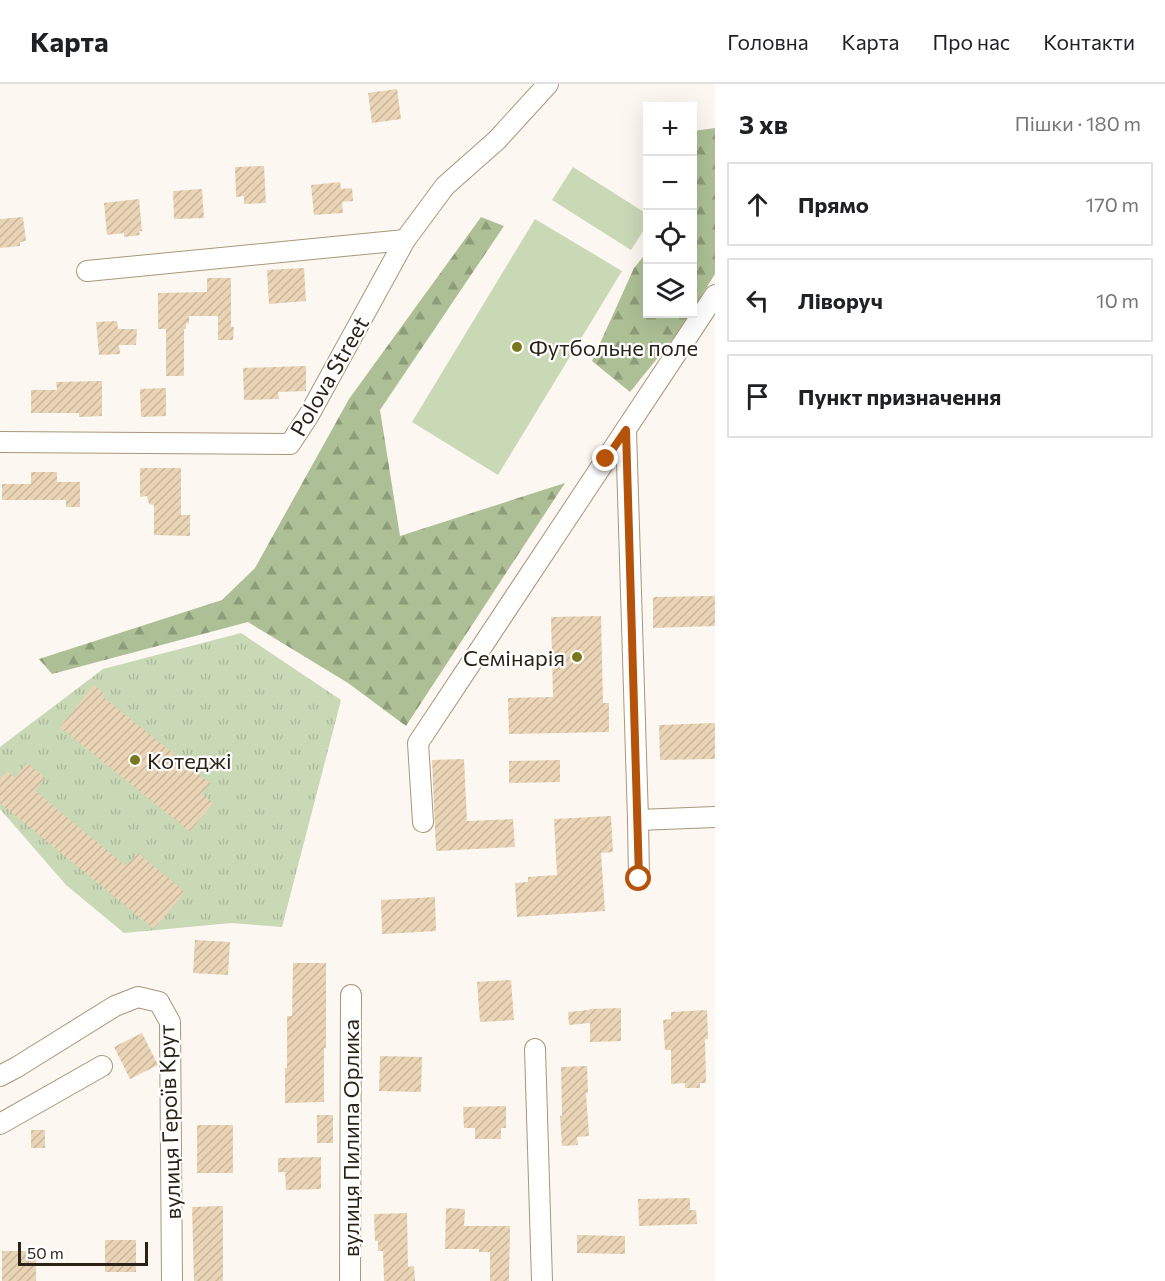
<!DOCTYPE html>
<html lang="uk">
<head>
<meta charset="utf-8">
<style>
	body { margin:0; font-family:Commissioner,sans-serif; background:#f6f6f6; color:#202124 }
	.controls { position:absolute; right:18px; top:18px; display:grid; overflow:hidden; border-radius:0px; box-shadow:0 6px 24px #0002 }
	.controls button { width:54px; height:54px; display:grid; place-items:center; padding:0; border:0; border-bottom:2px solid #e0e0e0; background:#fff; color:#202124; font:30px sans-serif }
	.scale { position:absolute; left:18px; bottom:15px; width:130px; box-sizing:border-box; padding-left:6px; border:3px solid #2b2317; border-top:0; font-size:16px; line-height:21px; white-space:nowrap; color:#2b2317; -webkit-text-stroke:4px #fff; paint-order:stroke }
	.stop { position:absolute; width:18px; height:18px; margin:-14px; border:4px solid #b45309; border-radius:50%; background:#fff }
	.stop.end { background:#b45309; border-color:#fff; box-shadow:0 2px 6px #0008 }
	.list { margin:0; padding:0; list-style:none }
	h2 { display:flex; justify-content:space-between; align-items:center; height:78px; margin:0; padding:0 24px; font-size:26px }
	h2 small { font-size:20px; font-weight:400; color:#757577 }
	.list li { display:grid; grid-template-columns:39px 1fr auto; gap:18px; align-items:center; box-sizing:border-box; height:84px; margin:0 12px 12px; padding:0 12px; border:2px solid #e0e0e0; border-radius:0px }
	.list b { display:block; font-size:22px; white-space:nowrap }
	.list em { font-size:20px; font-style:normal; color:#757577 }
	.icon { flex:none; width:33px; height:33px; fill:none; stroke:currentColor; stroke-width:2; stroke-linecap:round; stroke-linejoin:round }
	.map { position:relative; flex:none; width:715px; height:1197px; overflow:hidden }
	header { display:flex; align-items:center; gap:36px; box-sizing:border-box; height:84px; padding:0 30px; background:#fff; border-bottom:2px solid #e0e0e0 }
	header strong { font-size:28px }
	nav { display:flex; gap:33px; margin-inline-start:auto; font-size:21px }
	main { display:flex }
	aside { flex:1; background:#fff }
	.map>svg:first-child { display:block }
	.grass { fill:url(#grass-tufts) }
	.forest { fill:url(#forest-firs) }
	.pitch { fill:#c9d9b6 }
	.building { fill:url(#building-hatch) }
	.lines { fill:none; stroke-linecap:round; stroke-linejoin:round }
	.minor-casing { stroke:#aa9679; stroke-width:22 }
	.minor { stroke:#fff; stroke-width:20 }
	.route { stroke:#b45309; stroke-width:8 }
	.poi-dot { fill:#7a781f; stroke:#fff; stroke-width:2 }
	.labels { text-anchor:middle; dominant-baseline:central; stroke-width:4.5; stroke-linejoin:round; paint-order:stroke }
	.poi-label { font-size:22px; fill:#2b2317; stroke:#fff; text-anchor:start }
	.street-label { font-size:22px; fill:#2b2317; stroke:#fff }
</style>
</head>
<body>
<header>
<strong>Карта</strong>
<nav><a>Головна</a><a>Карта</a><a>Про нас</a><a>Контакти</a></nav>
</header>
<main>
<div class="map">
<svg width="715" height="1197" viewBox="0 0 715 1197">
	<defs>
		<pattern id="grass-tufts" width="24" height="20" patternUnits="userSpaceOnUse" patternTransform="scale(1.5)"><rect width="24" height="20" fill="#c9d9b6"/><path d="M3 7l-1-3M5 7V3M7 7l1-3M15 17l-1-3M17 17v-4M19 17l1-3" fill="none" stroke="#adba9c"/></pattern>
		<pattern id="forest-firs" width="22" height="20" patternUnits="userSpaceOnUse" patternTransform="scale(1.5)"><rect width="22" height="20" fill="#adc095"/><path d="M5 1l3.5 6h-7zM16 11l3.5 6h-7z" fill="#8d9c79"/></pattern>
		<pattern id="building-hatch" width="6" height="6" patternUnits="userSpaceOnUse" patternTransform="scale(1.5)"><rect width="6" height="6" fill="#ead4b6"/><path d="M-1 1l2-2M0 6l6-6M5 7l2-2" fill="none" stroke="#c9b69c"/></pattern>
	</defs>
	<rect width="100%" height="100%" fill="#fcf7f1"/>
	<path class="grass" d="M 241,549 L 341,616 L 282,843 L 232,839 L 124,849 L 66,801 L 0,725 L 0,663 L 103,585 Z"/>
	<g class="forest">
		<path d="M 715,44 L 715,190 L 693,225 L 693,47 Z"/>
		<path d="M 481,133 L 504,142 L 380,326 L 400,452 L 565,399 L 406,642 L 348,599 L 248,538 L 52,590 L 39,575 L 222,516 L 255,484 L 349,315 Z"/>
		<path d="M 647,168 L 648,230 L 690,230 L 677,250 L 630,308 L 592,277 L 634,184 Z"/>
	</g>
	<g class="pitch">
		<path d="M 573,83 L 647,130 L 647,141 L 631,166 L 552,116 Z"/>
		<path d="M 535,135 L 622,187 L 498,391 L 412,338 Z"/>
	</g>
	<g class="building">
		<path d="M 397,5 L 401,35 L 372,39 L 368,9 Z"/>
		<path d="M 264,82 L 266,119 L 244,120 L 244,112 L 236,113 L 235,83 Z"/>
		<path d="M 340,98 L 341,105 L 352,104 L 353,117 L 342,118 L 343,129 L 314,131 L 311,101 Z"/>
		<path d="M 202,105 L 204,134 L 174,135 L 173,107 Z"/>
		<path d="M 139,115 L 142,147 L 139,147 L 140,151 L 124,153 L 124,149 L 107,151 L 104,119 Z"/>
		<path d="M 23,133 L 26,157 L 20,158 L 20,162 L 0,164 L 0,135 Z"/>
		<path d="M 304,184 L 306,217 L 269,220 L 267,186 Z"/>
		<path d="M 207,194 L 231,194 L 231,243 L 234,243 L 233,256 L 218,256 L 218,232 L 189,232 L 189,239 L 186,240 L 186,245 L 184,245 L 184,292 L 166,292 L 166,245 L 158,245 L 158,209 L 207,208 Z"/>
		<path d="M 117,237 L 118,245 L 137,245 L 136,261 L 119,261 L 120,270 L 99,271 L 96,238 Z"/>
		<path d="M 306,282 L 306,307 L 278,308 L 279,315 L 244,316 L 243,284 Z"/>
		<path d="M 102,297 L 102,332 L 79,333 L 79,329 L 31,329 L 31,306 L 57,306 L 56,298 Z"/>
		<path d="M 166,304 L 166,332 L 141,333 L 140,305 Z"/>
		<path d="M 140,384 L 181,384 L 181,431 L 190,431 L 190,452 L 154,451 L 154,421 L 149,420 L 147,412 L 140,413 Z"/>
		<path d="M 31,388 L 57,388 L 57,398 L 80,398 L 80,423 L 66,423 L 66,416 L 2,416 L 2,400 L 31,400 Z"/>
		<path d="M 715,512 L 715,542 L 653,544 L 653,513 Z"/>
		<path d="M 601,532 L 603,619 L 609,619 L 609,648 L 509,650 L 508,614 L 553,613 L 551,533 Z"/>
		<path d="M 94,601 L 105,610 L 102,612 L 210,699 L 202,710 L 213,719 L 190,748 L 60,643 Z"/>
		<path d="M 715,639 L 715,675 L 660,676 L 659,641 Z"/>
		<path d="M 464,675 L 467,737 L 513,735 L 515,763 L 436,767 L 432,676 Z"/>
		<path d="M 560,676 L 560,698 L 509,699 L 509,677 Z"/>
		<path d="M 27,679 L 45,694 L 35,707 L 126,782 L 138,769 L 185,808 L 154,845 L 0,719 L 0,695 L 7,687 L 15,694 Z"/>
		<path d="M 611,732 L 613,768 L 601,769 L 605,827 L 517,833 L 515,799 L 528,798 L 528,793 L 557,791 L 554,735 Z"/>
		<path d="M 435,813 L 436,847 L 382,850 L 381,816 Z"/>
		<path d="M 195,856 L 230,858 L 228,891 L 193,889 Z"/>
		<path d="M 293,879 L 326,879 L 326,964 L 324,964 L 324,1018 L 285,1019 L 285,984 L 287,984 L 287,932 L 292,932 Z"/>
		<path d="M 511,896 L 514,936 L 480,938 L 477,898 Z"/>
		<path d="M 621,924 L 621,957 L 590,958 L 590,939 L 569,941 L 568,928 L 589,926 L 589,925 Z"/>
		<path d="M 707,926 L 708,955 L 705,955 L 706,999 L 700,999 L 700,1004 L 685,1004 L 685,999 L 671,1000 L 671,966 L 665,966 L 663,936 L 671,935 L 671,928 Z"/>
		<path d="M 142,949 L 158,981 L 130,995 L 114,963 Z"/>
		<path d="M 380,972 L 422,973 L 421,1008 L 379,1007 Z"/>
		<path d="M 587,982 L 588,1009 L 586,1009 L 589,1052 L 577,1053 L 578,1061 L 562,1062 L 560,1032 L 562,1032 L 561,983 Z"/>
		<path d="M 506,1022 L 506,1044 L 501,1044 L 501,1055 L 475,1055 L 475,1044 L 464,1044 L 463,1023 Z"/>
		<rect x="317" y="1031" width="16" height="28"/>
		<rect x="197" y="1041" width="36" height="48"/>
		<rect x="31" y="1046" width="14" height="18"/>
		<path d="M 321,1073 L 321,1105 L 286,1106 L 285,1088 L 278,1088 L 278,1074 Z"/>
		<path d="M 690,1114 L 690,1126 L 696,1126 L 697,1140 L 639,1142 L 638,1115 Z"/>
		<path d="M 223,1122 L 223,1197 L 194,1197 L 192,1123 Z"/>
		<path d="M 446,1124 L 465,1125 L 464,1142 L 510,1142 L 509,1197 L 490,1197 L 490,1168 L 479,1168 L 479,1165 L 445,1165 Z"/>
		<path d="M 407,1129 L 408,1183 L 414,1182 L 415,1197 L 384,1197 L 383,1167 L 378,1167 L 378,1157 L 375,1157 L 374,1130 Z"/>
		<path d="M 577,1151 L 625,1152 L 625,1170 L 577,1169 Z"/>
		<rect x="105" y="1156" width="31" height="32"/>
		<rect x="2" y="1167" width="34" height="30"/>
	</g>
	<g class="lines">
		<g class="minor-casing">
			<g id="minor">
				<path d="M 87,187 L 405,156"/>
				<path d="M 626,346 L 638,736 L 715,733"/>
				<path d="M 0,358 L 290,360 L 309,331 L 405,156 L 445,102 L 497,56 L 548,0"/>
				<path d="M 638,736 L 639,795"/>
				<path d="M 423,738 L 418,659 L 715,211"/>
				<path d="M 535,965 L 542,1197"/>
				<path d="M 0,992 L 17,983 L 115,922 L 138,913 L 159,918 L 170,938 L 172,1197"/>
				<path d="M 0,1040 L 102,982"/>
				<path d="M 350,1197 L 351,911"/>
			</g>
		</g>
		<use href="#minor" class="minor"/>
	</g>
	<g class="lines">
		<path class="route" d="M 606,375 L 626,346 L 639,795"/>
	</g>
	<g class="poi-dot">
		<circle cx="517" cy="263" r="6"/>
		<circle cx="577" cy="573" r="6"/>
		<circle cx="135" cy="676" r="6"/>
	</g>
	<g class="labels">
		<g class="poi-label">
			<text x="529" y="263">Футбольне поле</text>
			<text x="565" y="573" text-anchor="end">Семінарія</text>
			<text x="147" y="676">Котеджі</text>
		</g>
		<g class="street-label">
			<text transform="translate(329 292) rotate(-60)">Polova Street</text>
			<text transform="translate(169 1038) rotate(-92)">вулиця Героїв Крут</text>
			<text transform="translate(350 1054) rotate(-90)">вулиця Пилипа Орлика</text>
		</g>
	</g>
</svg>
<div class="controls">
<button>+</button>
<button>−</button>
<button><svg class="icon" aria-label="locate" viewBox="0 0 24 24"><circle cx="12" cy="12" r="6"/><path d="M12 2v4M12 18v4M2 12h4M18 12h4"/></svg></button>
<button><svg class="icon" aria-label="layers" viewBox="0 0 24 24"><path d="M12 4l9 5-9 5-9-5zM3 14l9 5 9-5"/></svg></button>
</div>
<div class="scale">50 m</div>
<div class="stop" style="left:639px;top:795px"></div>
<div class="stop end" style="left:606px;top:375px"></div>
</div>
<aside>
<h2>3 хв<small>Пішки · 180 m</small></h2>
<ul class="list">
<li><svg class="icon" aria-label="ahead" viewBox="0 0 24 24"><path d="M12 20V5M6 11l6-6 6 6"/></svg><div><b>Прямо</b></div><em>170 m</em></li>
<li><svg class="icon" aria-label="left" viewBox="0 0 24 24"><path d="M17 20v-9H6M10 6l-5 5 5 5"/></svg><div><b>Ліворуч</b></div><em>10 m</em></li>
<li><svg class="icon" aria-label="arrive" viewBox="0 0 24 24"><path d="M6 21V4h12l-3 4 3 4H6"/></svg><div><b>Пункт призначення</b></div></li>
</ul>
</aside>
</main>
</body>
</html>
